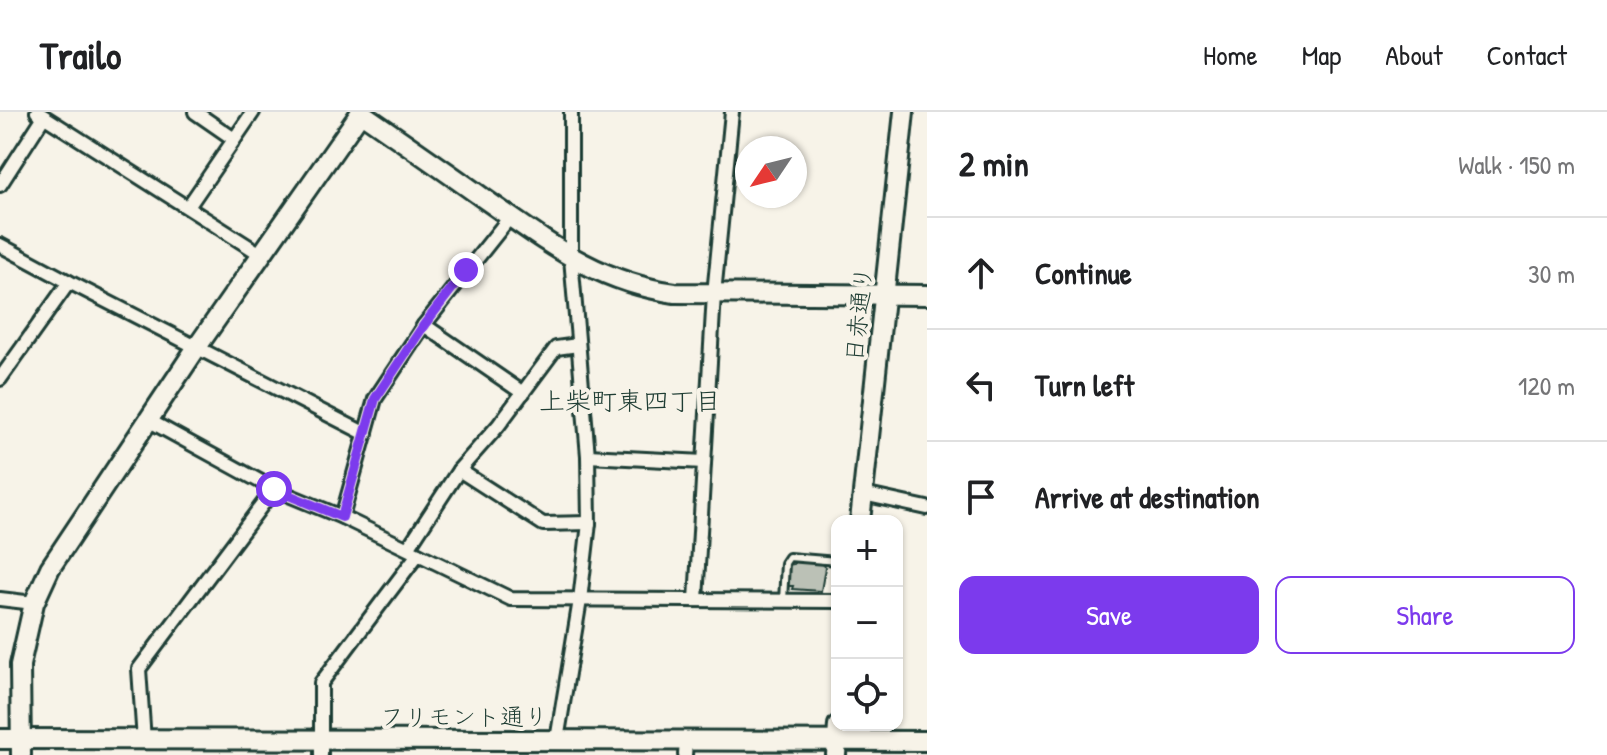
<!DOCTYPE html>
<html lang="en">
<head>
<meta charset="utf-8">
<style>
	body { margin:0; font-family:"Patrick Hand","Klee One",sans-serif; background:#f2f2f2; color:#202124 }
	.controls { position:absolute; right:24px; bottom:24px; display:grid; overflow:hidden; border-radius:16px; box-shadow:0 2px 6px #0004 }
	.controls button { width:72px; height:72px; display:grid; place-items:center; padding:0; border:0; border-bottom:2px solid #e0e0e0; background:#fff; color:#202124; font:40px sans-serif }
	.compass { position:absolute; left:735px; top:24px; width:72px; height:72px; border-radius:50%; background:#fff; box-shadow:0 2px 6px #0004; rotate:235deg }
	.stop { position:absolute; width:24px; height:24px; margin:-18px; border:6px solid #7c3aed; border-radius:50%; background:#fff }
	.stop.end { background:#7c3aed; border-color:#fff; box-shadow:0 2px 8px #0008 }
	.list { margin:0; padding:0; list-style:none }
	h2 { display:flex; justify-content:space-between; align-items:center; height:104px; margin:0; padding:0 32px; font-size:34px }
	h2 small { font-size:26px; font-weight:400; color:#757577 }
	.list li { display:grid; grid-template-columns:52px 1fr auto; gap:24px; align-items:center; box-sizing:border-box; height:112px; padding:0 32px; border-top:2px solid #e0e0e0 }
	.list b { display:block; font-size:30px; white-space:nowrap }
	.list em { font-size:26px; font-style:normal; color:#757577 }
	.actions { display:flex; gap:16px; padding:24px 32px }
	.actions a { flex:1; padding:18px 0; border:2px solid #7c3aed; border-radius:16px; text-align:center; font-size:28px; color:#7c3aed }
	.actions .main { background:#7c3aed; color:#fff }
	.icon { flex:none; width:44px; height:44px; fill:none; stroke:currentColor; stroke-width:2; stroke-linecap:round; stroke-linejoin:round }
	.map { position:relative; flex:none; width:927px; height:643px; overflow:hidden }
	header { display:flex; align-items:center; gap:48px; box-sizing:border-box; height:112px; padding:0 40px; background:#fff; border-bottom:2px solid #e0e0e0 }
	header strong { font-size:38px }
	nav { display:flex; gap:44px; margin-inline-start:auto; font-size:28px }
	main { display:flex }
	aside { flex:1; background:#fff }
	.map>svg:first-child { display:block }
	.building { fill:#bbc1b6; stroke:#1f3d34; stroke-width:2 }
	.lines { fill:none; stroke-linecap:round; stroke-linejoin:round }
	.lane-casing { stroke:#1f3d34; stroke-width:12 }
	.street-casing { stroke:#1f3d34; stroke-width:18 }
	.secondary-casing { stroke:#1f3d34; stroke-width:24 }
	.lane { stroke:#f7f3e8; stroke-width:6 }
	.street { stroke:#f7f3e8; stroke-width:12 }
	.secondary { stroke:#f7f3e8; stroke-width:18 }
	.route { stroke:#7c3aed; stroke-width:10 }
	.labels { text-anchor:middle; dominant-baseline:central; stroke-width:8; stroke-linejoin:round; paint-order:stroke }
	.street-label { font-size:24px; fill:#1f3d34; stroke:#f7f3e8 }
	.neighbourhood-label { font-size:26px; fill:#1f3d34; stroke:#f7f3e8 }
</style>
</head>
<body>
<header>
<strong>Trailo</strong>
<nav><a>Home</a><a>Map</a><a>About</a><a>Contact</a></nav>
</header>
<main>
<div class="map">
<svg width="927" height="643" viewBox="0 0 927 643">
	<rect width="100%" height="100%" fill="#f7f3e8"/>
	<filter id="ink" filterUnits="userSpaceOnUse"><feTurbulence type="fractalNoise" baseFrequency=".0125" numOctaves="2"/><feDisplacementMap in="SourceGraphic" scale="16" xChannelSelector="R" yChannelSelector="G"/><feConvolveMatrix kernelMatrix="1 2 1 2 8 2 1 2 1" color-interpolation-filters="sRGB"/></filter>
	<g filter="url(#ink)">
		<path class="building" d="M 818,448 L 818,451 L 824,451 L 825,456 L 821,479 L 792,477 L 793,474 L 786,474 L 788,453 L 794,452 L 794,449 Z"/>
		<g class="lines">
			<g class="lane-casing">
				<path id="lane" d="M 783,489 L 785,451 L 789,445 L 837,449"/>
			</g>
			<g class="street-casing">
				<g id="street">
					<path d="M 37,0 L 262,143"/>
					<path d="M 195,0 L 234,27"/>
					<path d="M 0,73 L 43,6"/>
					<path d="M 188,95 L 253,0"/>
					<path d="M 0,133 L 69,170 L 0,267"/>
					<path d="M 69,170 L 366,322"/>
					<path d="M 424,213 L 523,281"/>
					<path d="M 148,308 L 274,377 L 342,405 L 511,487 L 837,489"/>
					<path d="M 588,344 L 704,350"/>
					<path d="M 459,358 L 543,412 L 589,411"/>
					<path d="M 863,382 L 927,396"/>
					<path d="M 342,405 L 375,287 L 424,213 L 510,105"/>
					<path d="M 408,436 L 459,358 L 498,314 L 556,236 L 578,233"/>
					<path d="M 0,487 L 34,491"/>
					<path d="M 696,488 L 714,182 L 732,0"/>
					<path d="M 557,628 L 580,488 L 589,411 L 588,344 L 571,146 L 571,0"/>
					<path d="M 144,629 L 139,557 L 274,377"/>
					<path d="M 321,643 L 321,571 L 418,442"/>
					<path d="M 685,643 L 686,630"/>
				</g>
			</g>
			<g class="secondary-casing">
				<g id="secondary">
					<path d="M 360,0 C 402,29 444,58 486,88 C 548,131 597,170 675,181 L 927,183"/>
					<path d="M 860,409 L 904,0"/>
					<path d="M 0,627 L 927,629"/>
					<path d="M 21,643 L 20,553 L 34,491 L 50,456 L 197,235 L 361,0"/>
					<path d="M 836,643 L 838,613"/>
				</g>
			</g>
			<use href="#lane" class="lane"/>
			<use href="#street" class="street"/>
			<use href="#secondary" class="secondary"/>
		</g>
	</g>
	<g class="lines" filter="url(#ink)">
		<path class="route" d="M 274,377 L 342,405 L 375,287 L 424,213 L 466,158"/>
	</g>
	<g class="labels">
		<g class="street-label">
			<text transform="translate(858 202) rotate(-84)">日赤通り</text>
			<text x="464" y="604">フリモント通り</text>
		</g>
		<g class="neighbourhood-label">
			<text x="630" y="288">上柴町東四丁目</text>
		</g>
	</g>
</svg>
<div class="controls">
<button>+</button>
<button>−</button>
<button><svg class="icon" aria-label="locate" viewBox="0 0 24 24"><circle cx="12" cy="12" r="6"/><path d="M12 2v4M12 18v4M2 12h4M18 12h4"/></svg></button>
</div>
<svg class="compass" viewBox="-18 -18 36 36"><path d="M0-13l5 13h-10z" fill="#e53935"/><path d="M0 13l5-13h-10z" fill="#757577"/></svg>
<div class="stop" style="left:274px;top:377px"></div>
<div class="stop end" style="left:466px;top:158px"></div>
</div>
<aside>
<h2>2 min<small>Walk · 150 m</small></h2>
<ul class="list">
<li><svg class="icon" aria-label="ahead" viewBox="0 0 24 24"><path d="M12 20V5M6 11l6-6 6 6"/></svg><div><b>Continue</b></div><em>30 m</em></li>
<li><svg class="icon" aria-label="left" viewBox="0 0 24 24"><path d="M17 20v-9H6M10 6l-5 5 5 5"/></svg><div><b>Turn left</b></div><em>120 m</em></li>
<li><svg class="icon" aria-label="arrive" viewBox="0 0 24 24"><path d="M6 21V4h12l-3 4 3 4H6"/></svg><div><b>Arrive at destination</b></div></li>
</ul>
<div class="actions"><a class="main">Save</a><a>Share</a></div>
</aside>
</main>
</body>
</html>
